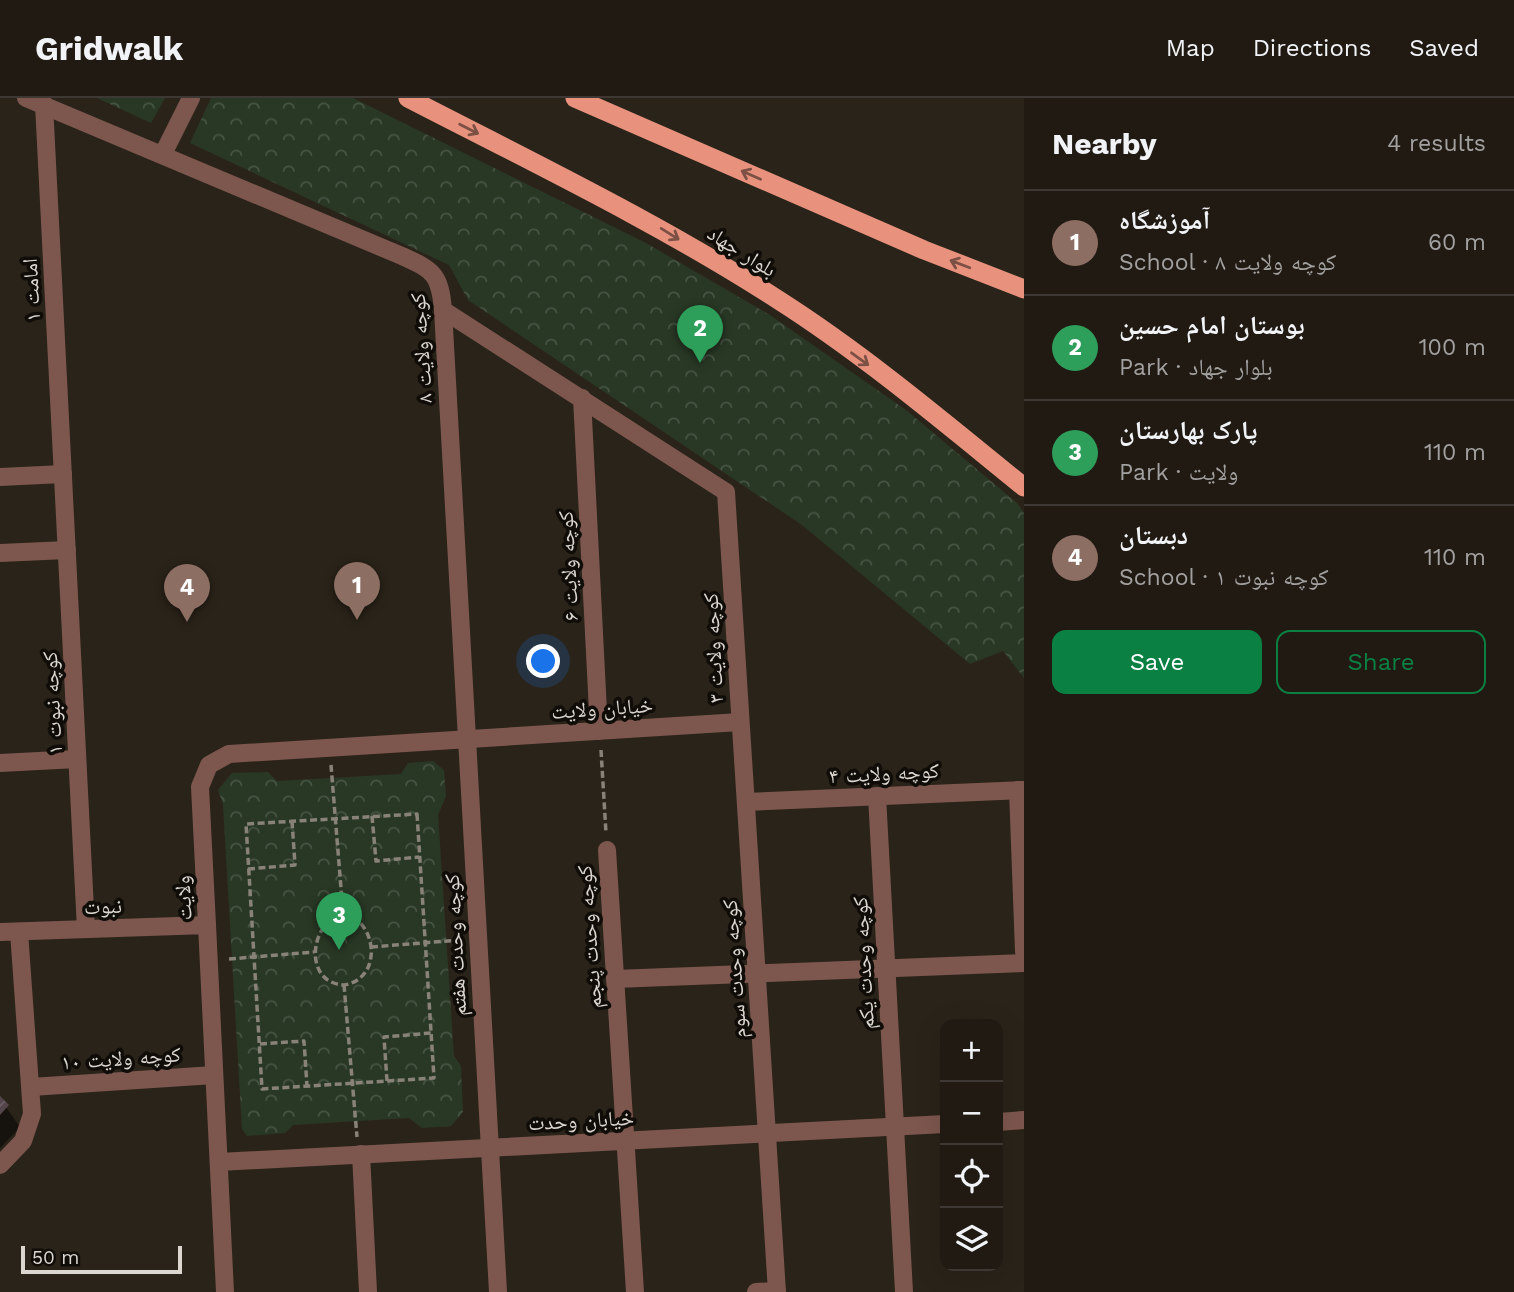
<!DOCTYPE html>
<html lang="en">
<head>
<meta charset="utf-8">
<style>
	body { margin:0; font-family:"Work Sans","Noto Naskh Arabic",sans-serif; background:#2d2721; color:#f1f3f6 }
	.controls { position:absolute; right:21px; bottom:21px; display:grid; overflow:hidden; border-radius:14px; box-shadow:0 7px 28px #0002 }
	.controls button { width:63px; height:63px; display:grid; place-items:center; padding:0; border:0; border-bottom:2px solid #3d3833; background:#201a13; color:#f1f3f6; font:35px sans-serif }
	.scale { position:absolute; left:21px; bottom:18px; width:161px; box-sizing:border-box; padding-left:7px; border:4px solid #dbd6cf; border-top:0; font-size:19px; line-height:24px; white-space:nowrap; color:#dbd6cf; -webkit-text-stroke:5px #100d09; paint-order:stroke }
	.you { position:absolute; left:544px; top:564px; width:24px; height:24px; margin:-18px; border:5px solid #fff; border-radius:50%; background:#1a73e8; box-shadow:0 0 0 10px #1a73e833 }
	.badge { display:grid; place-items:center; width:46px; height:46px; border-radius:50%; background:#0b8043; color:#fff; font-size:23px; font-weight:700 }
	.pin { position:absolute; translate:-50% -58px; filter:drop-shadow(0 2px 4px #0008) }
	.pin::after { content:''; position:absolute; top:37px; width:24px; height:21px; background:inherit; clip-path:polygon(0 0,100% 0,50% 100%) }
	.list { margin:0; padding:0; list-style:none }
	h2 { display:flex; justify-content:space-between; align-items:center; height:91px; margin:0; padding:0 28px; font-size:30px }
	h2 small { font-size:23px; font-weight:400; color:#a2a1a0 }
	.list li { display:grid; grid-template-columns:46px 1fr auto; gap:21px; align-items:center; box-sizing:border-box; height:105px; padding:0 28px; border-top:2px solid #3d3833 }
	.list b { display:block; font-size:26px; white-space:nowrap }
	.list p { margin:0; font-size:23px; white-space:nowrap; color:#a2a1a0 }
	.list em { font-size:23px; font-style:normal; color:#a2a1a0 }
	.actions { display:flex; gap:14px; padding:21px 28px }
	.actions a { flex:1; padding:16px 0; border:2px solid #0b8043; border-radius:14px; text-align:center; font-size:24px; color:#0b8043 }
	.actions .main { background:#0b8043; color:#fff }
	.icon { flex:none; width:38px; height:38px; fill:none; stroke:currentColor; stroke-width:2; stroke-linecap:round; stroke-linejoin:round }
	.map { position:relative; flex:none; width:1024px; height:1194px; overflow:hidden }
	header { display:flex; align-items:center; gap:42px; box-sizing:border-box; height:98px; padding:0 35px; background:#201a13; border-bottom:2px solid #3d3833 }
	header strong { font-size:33px }
	nav { display:flex; gap:38px; margin-inline-start:auto; font-size:24px }
	main { display:flex }
	aside { flex:1; background:#201a13 }
	.map>svg:first-child { display:block }
	.park { fill:url(#park-crowns) }
	.shadow { fill:#0007 }
	.building { fill:url(#building-hatch) }
	.lines { fill:none; stroke-linecap:round; stroke-linejoin:round }
	.path { stroke:#888279; stroke-width:3.5; stroke-dasharray:7 3.5; stroke-linecap:butt }
	.minor { stroke:#7d574e; stroke-width:18 }
	.tertiary { stroke:#7d574e; stroke-width:18 }
	.trunk { stroke:#e8927e; stroke-width:19 }
	.oneway { stroke:#7c5044 }
	.labels { text-anchor:middle; dominant-baseline:central; stroke-width:7; stroke-linejoin:round; paint-order:stroke }
	.street-label { font-size:21px; fill:#dbd6cf; stroke:#100d09 }
</style>
</head>
<body>
<header>
<strong>Gridwalk</strong>
<nav><a>Map</a><a>Directions</a><a>Saved</a></nav>
</header>
<main>
<div class="map">
<svg width="1024" height="1194" viewBox="0 0 1024 1194">
	<defs>
		<pattern id="park-crowns" width="20" height="18" patternUnits="userSpaceOnUse" patternTransform="scale(1.75)"><rect width="20" height="18" fill="#293825"/><path d="M2 6a3 3 0 1 1 6 0M12 15a3 3 0 1 1 6 0" fill="none" stroke="#475444"/></pattern>
		<pattern id="building-hatch" width="6" height="6" patternUnits="userSpaceOnUse" patternTransform="scale(1.75)"><rect width="6" height="6" fill="#53454a"/><path d="M-1 1l2-2M0 6l6-6M5 7l2-2" fill="none" stroke="#6b5f63"/></pattern>
	</defs>
	<rect width="100%" height="100%" fill="#2a2319"/>
	<g class="park">
		<path d="M 97,0 L 165,0 L 151,25 Z"/>
		<path d="M 211,0 L 353,0 L 646,145 L 770,217 L 906,312 L 1017,405 L 1024,415 L 1024,580 L 1003,553 L 970,566 L 802,427 L 468,202 L 449,167 L 190,45 Z"/>
		<path d="M 433,663 L 444,672 L 446,698 L 438,717 L 454,958 L 461,968 L 463,1014 L 451,1028 L 422,1030 L 409,1020 L 293,1027 L 285,1035 L 247,1038 L 242,1031 L 223,707 L 218,692 L 232,675 L 268,674 L 277,683 L 401,676 L 408,665 Z"/>
	</g>
	<path class="shadow" d="M 0,1001 L 20,1029 L 0,1050 Z"/>
	<path class="building" d="M 0,998 L 9,1007 L 0,1017 Z"/>
	<g class="lines">
		<g class="path">
			<path d="M 601,652 L 606,735"/>
			<path d="M 331,667 L 343,815"/>
			<path d="M 417,716 L 434,980 L 262,991 L 246,726 Z"/>
			<path d="M 372,718 L 376,763 L 419,759"/>
			<path d="M 248,771 L 295,767 L 292,723"/>
			<path d="M 343,815 C 378,823 383,881 344,887 C 303,885 309,825 343,815 Z"/>
			<path d="M 371,849 L 460,842"/>
			<path d="M 229,861 L 314,854"/>
			<path d="M 344,887 L 357,1039"/>
			<path d="M 260,946 L 304,943 L 307,988"/>
			<path d="M 387,983 L 384,939 L 431,935"/>
		</g>
		<g class="minor">
			<path d="M 26,0 L 402,158 C 433,172 440,176 443,212 L 498,1194"/>
			<path d="M 44,6 L 86,831"/>
			<path d="M 163,56 L 191,0"/>
			<path d="M 443,212 L 726,394 L 777,1194"/>
			<path d="M 582,300 L 599,633"/>
			<path d="M 0,379 L 63,376"/>
			<path d="M 0,455 L 67,452"/>
			<path d="M 0,665 L 77,661"/>
			<path d="M 1018,692 L 1024,854"/>
			<path d="M 877,698 L 904,1194"/>
			<path d="M 746,704 L 1024,692"/>
			<path d="M 607,752 L 635,1194"/>
			<path d="M 207,827 L 200,689 L 209,667 L 229,656 L 740,624"/>
			<path d="M 615,881 L 1024,865"/>
			<path d="M 31,989 L 214,977"/>
			<path d="M 998,1024 L 1024,1022"/>
			<path d="M 361,1056 L 368,1194"/>
			<path d="M 219,1064 L 945,1026"/>
			<path d="M 0,1067 L 23,1043 L 32,1016 L 19,834"/>
			<path d="M 756,1194 L 777,1193"/>
		</g>
		<path class="tertiary" d="M 0,834 L 207,827 L 225,1194"/>
		<g class="trunk">
			<path d="M 408,0 C 534,65 661,126 780,203 C 866,258 945,325 1024,389"/>
			<path d="M 575,0 L 924,152 L 1024,191"/>
		</g>
	</g>
	<defs><path id="oneway-shaft" d="M-6 0H5M1.5-3L5.5 0L1.5 3" fill="none" stroke-width="1.6" stroke-linecap="round" stroke-linejoin="round" transform="scale(1.75)"/></defs>
	<g class="oneway">
		<use href="#oneway-shaft" transform="translate(469 31) rotate(27)"/>
		<use href="#oneway-shaft" transform="translate(751 77) rotate(-156)"/>
		<use href="#oneway-shaft" transform="translate(670 136) rotate(32)"/>
		<use href="#oneway-shaft" transform="translate(960 166) rotate(-159)"/>
		<use href="#oneway-shaft" transform="translate(860 261) rotate(36)"/>
	</g>
	<g class="labels">
		<g class="street-label">
			<text transform="translate(742 153) rotate(32)">بلوار جهاد</text>
			<text transform="translate(31 192) rotate(-93)">امامت ۱</text>
			<text transform="translate(421 250) rotate(-94)">کوچه ولایت ۸</text>
			<text transform="translate(568 468) rotate(-93)">کوچه ولایت ۶</text>
			<text transform="translate(713 550) rotate(-93)">کوچه ولایت ۳</text>
			<text transform="translate(52 605) rotate(-93)">کوچه نبوت ۱</text>
			<text transform="translate(602 610) rotate(-4)">خیابان ولایت</text>
			<text transform="translate(884 675) rotate(-3)">کوچه ولایت ۴</text>
			<text transform="translate(183 800) rotate(-93)">ولایت</text>
			<text transform="translate(103 808) rotate(-2)">نبوت</text>
			<text transform="translate(589 839) rotate(-94)">کوچه وحدت پنجم</text>
			<text transform="translate(455 847) rotate(-93)">کوچه وحدت هفتم</text>
			<text transform="translate(863 865) rotate(-93)">کوچه وحدت یکم</text>
			<text transform="translate(734 871) rotate(-94)">کوچه وحدت سوم</text>
			<text transform="translate(121 960) rotate(-4)">کوچه ولایت ۱۰</text>
			<text transform="translate(581 1022) rotate(-3)">خیابان وحدت</text>
		</g>
	</g>
</svg>
<div class="controls">
<button>+</button>
<button>−</button>
<button><svg class="icon" aria-label="locate" viewBox="0 0 24 24"><circle cx="12" cy="12" r="6"/><path d="M12 2v4M12 18v4M2 12h4M18 12h4"/></svg></button>
<button><svg class="icon" aria-label="layers" viewBox="0 0 24 24"><path d="M12 4l9 5-9 5-9-5zM3 14l9 5 9-5"/></svg></button>
</div>
<div class="scale">50 m</div>
<div class="you"></div>
<div class="pin badge" style="left:357px;top:522px;background:#8d6e63">1</div>
<div class="pin badge" style="left:700px;top:265px;background:#2e9e5b">2</div>
<div class="pin badge" style="left:339px;top:852px;background:#2e9e5b">3</div>
<div class="pin badge" style="left:187px;top:524px;background:#8d6e63">4</div>
</div>
<aside>
<h2>Nearby<small>4 results</small></h2>
<ul class="list">
<li><span class="badge" style="background:#8d6e63">1</span><div><b>آموزشگاه</b><p>School · کوچه ولایت ۸</p></div><em>60 m</em></li>
<li><span class="badge" style="background:#2e9e5b">2</span><div><b>بوستان امام حسین</b><p>Park · بلوار جهاد</p></div><em>100 m</em></li>
<li><span class="badge" style="background:#2e9e5b">3</span><div><b>پارک بهارستان</b><p>Park · ولایت</p></div><em>110 m</em></li>
<li><span class="badge" style="background:#8d6e63">4</span><div><b>دبستان</b><p>School · کوچه نبوت ۱</p></div><em>110 m</em></li>
</ul>
<div class="actions"><a class="main">Save</a><a>Share</a></div>
</aside>
</main>
</body>
</html>
